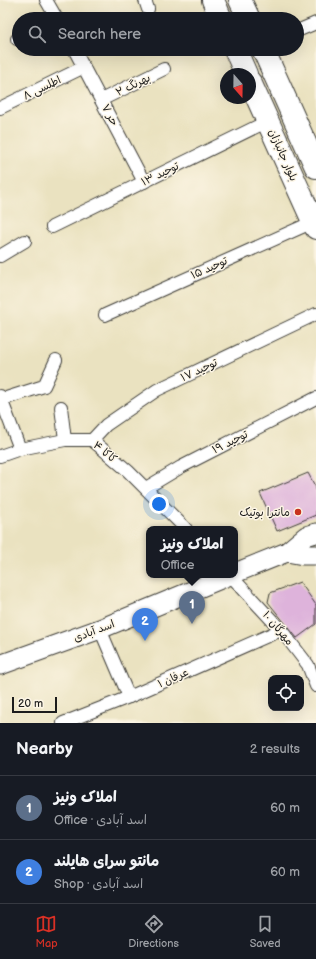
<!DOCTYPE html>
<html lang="en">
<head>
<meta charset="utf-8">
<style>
	body { margin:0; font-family:"Balsamiq Sans","Playpen Sans Arabic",sans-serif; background:#20242c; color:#f1f3f6 }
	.controls { position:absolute; right:12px; bottom:12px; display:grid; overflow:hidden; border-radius:8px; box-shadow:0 4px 16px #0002 }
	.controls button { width:36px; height:36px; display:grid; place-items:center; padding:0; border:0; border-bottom:1px solid #363941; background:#171b24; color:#f1f3f6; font:20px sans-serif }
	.compass { position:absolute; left:220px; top:68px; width:36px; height:36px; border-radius:50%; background:#171b24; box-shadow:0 4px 16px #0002; rotate:160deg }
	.scale { position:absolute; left:12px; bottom:10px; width:45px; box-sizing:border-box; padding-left:4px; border:2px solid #1c1c1c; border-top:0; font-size:11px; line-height:14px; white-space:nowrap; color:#1c1c1c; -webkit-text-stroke:3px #fcf5e5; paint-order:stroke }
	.you { position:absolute; left:159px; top:504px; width:14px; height:14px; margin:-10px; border:3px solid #fff; border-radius:50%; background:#1a73e8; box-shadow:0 0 0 6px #1a73e833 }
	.badge { display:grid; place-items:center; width:26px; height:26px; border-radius:50%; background:#d93025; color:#fff; font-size:13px; font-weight:700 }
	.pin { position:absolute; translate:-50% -33px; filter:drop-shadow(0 1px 2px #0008) }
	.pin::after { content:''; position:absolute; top:21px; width:14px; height:12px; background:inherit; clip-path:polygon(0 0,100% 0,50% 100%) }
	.popup { position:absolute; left:146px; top:526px; width:92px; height:52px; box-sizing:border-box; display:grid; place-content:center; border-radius:8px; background:#171b24; filter:drop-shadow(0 1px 3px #0005); font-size:13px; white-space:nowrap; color:#9ea1a6 }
	.popup b { font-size:15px; color:#f1f3f6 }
	.popup::after { content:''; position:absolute; left:50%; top:100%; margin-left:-8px; border:8px solid transparent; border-top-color:#171b24 }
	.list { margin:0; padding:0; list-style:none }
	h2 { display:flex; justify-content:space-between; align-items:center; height:52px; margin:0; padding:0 16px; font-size:17px }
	h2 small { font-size:13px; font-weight:400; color:#9ea1a6 }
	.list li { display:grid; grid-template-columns:26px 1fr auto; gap:12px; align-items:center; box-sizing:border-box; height:64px; padding:0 16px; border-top:1px solid #363941 }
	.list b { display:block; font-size:15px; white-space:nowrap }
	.list p { margin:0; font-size:13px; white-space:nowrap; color:#9ea1a6 }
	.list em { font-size:13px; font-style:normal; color:#9ea1a6 }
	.icon { flex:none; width:22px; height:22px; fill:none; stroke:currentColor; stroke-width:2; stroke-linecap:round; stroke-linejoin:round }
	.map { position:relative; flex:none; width:316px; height:723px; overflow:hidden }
	.search { position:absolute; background:#171b24; box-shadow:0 4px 16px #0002; left:12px; right:12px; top:12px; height:44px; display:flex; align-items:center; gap:10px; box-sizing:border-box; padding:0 14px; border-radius:22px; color:#9ea1a6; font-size:15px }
	.sheet { height:180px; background:#171b24 }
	nav { display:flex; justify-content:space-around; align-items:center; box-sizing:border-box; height:56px; border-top:1px solid #363941; background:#171b24; font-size:11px; color:#9ea1a6 }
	nav a { display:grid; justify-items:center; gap:2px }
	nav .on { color:#d93025 }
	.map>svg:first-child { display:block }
	.building { fill:#deb3db }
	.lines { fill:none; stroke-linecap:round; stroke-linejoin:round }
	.street-casing { stroke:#3b3a35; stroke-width:14 }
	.primary-casing { stroke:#3b3a35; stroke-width:21 }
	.highway-casing { stroke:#3b3a35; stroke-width:24 }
	.street { stroke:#fff; stroke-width:12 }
	.primary { stroke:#fff; stroke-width:19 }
	.highway { stroke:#fff; stroke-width:22 }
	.poi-dot { fill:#c8321e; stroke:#fcf5e5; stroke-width:1.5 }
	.labels { text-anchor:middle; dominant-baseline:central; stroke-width:3; stroke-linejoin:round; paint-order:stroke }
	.street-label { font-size:11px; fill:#1c1c1c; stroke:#fcf5e5 }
	.poi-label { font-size:11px; fill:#1c1c1c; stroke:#fcf5e5; text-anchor:end }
</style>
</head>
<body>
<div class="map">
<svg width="316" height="723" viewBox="0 0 316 723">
	<rect width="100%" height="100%" fill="#fcf5e5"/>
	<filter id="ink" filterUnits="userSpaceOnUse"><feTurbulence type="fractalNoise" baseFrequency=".025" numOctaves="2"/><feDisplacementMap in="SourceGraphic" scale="8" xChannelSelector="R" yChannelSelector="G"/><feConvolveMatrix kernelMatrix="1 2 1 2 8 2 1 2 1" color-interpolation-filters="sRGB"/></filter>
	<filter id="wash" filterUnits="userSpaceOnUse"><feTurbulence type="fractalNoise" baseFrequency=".012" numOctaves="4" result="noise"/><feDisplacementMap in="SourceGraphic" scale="16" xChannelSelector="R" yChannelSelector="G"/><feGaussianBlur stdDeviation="0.9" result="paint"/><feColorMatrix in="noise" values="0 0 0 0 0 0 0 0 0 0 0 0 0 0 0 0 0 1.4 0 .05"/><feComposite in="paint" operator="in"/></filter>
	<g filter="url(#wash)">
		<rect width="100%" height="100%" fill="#eae2c0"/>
		<g id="blocks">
			<g class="building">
				<path d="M 308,473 L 316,488 L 316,515 L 277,531 L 260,493 Z"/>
				<path d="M 300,582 L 316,605 L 316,624 L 297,638 L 268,602 L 270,593 Z"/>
			</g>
		</g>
	</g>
	<g filter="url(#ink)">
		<use href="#blocks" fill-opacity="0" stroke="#3b3a35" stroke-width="1"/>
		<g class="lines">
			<g class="street-casing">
				<g id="street">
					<path d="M 46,0 L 57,19"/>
					<path d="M 145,0 L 148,9"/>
					<path d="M 297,31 L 316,23"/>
					<path d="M 17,39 L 19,38"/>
					<path d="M 74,49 L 144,182"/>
					<path d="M 101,100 L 164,69"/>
					<path d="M 0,108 L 84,67"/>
					<path d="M 52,227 L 268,121"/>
					<path d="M 0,256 L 25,241"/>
					<path d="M 105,315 L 313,222"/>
					<path d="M 0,396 L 20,449"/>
					<path d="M 0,400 L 44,386 L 56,360"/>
					<path d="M 61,407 L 65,440"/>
					<path d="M 92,440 L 106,425 L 157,390 L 316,314"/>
					<path d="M 0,456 L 20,449 L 65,440 L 92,440 L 128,471 L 186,529"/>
					<path d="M 146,488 L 181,467 L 316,398"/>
					<path d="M 230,575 L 281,630 L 308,665 L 316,686"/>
					<path d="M 100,629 L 129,697"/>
					<path d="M 63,723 L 129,697 L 281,630"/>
				</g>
			</g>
			<g class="primary-casing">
				<g id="primary">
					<path d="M 287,552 L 303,555 L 316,555"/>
					<path d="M 235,573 L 287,552 L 306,536 L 316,533"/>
					<path d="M 0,665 L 100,629 L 230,575"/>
				</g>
			</g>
			<g class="highway-casing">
				<g id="highway">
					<path d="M 213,0 L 221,19"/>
					<path d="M 240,0 L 249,19"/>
					<path d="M 235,49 L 246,74"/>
					<path d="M 263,49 L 316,167"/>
					<path d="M 250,82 L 316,228"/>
				</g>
			</g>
			<use href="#street" class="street"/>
			<use href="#primary" class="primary"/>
			<use href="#highway" class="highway"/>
		</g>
	</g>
	<circle class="poi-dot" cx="298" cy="512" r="4"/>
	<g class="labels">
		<g class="street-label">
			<text transform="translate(133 85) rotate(-26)">بهرنگ ۲</text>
			<text transform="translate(42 88) rotate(-26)">اطلسی ۸</text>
			<text transform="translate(110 115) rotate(62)">حر ۷</text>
			<text transform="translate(283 155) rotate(66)">بلوار جانبازان</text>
			<text transform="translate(160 174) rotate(-26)">توحید ۱۳</text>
			<text transform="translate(209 268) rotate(-24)">توحید ۱۵</text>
			<text transform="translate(199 370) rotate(-25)">توحید ۱۷</text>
			<text transform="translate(230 442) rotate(-27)">توحید ۱۹</text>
			<text transform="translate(105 452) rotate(39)">کاکا ۴</text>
			<text transform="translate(278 628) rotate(50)">مهرگان ۱۰</text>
			<text transform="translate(94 631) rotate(-21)">اسد آبادی</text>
			<text transform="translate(173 678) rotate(-24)">عرفان ۱</text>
		</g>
		<g class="poi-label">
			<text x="290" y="512">مانترا بوتیک</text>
		</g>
	</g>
</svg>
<div class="controls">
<button><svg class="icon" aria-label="locate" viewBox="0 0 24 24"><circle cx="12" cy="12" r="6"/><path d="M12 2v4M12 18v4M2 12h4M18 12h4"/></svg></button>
</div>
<svg class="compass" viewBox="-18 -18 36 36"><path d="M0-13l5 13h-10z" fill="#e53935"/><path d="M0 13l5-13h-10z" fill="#9ea1a6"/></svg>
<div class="scale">20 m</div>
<div class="you"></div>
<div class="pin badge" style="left:192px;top:624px;background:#5c6f8a">1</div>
<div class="popup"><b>املاک ونیز</b>Office</div>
<div class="pin badge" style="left:145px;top:641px;background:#3f7fe0">2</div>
<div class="search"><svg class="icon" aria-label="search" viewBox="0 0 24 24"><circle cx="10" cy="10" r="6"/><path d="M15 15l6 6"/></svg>Search here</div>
</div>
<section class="sheet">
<h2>Nearby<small>2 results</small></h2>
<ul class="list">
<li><span class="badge" style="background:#5c6f8a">1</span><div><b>املاک ونیز</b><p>Office · اسد آبادی</p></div><em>60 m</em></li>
<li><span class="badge" style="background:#3f7fe0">2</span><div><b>مانتو سرای هایلند</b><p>Shop · اسد آبادی</p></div><em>60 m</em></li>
</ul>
</section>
<nav>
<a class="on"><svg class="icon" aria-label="map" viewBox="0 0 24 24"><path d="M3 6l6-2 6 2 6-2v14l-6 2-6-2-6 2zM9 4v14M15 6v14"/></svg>Map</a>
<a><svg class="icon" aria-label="directions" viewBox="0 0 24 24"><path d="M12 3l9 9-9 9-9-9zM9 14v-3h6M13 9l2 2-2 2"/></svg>Directions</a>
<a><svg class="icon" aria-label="saved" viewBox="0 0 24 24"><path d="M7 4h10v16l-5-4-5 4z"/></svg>Saved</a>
</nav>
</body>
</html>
